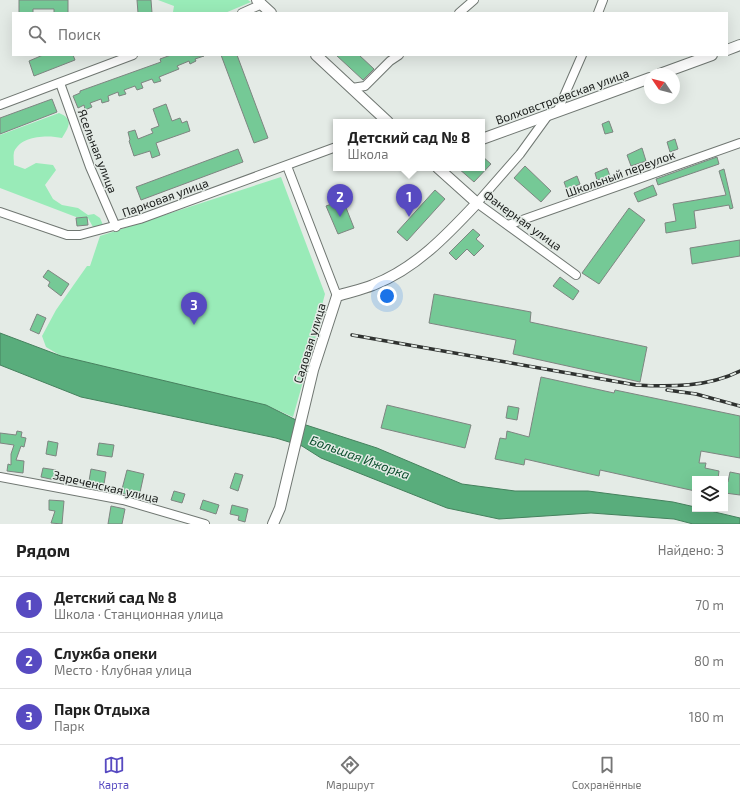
<!DOCTYPE html>
<html lang="ru">
<head>
<meta charset="utf-8">
<style>
	body { margin:0; font-family:"Exo 2",sans-serif; background:#f2f2f2; color:#222 }
	.controls { position:absolute; right:12px; bottom:12px; display:grid; overflow:hidden; border-radius:0px; box-shadow:0 4px 16px #0002 }
	.controls button { width:36px; height:36px; display:grid; place-items:center; padding:0; border:0; border-bottom:1px solid #e0e0e0; background:#fff; color:#222; font:20px sans-serif }
	.compass { position:absolute; left:644px; top:68px; width:36px; height:36px; border-radius:50%; background:#fff; box-shadow:0 4px 16px #0002; rotate:305deg }
	.you { position:absolute; left:387px; top:296px; width:14px; height:14px; margin:-10px; border:3px solid #fff; border-radius:50%; background:#1a73e8; box-shadow:0 0 0 6px #1a73e833 }
	.badge { display:grid; place-items:center; width:26px; height:26px; border-radius:50%; background:#574ac1; color:#fff; font-size:13px; font-weight:700 }
	.pin { position:absolute; translate:-50% -33px; filter:drop-shadow(0 1px 2px #0008) }
	.pin::after { content:''; position:absolute; top:21px; width:14px; height:12px; background:inherit; clip-path:polygon(0 0,100% 0,50% 100%) }
	.popup { position:absolute; left:333px; top:119px; width:152px; height:52px; box-sizing:border-box; display:grid; place-content:center; border-radius:0px; background:#fff; filter:drop-shadow(0 1px 3px #0005); font-size:13px; white-space:nowrap; color:#767676 }
	.popup b { font-size:15px; color:#222 }
	.popup::after { content:''; position:absolute; left:50%; top:100%; margin-left:-8px; border:8px solid transparent; border-top-color:#fff }
	.list { margin:0; padding:0; list-style:none }
	h2 { display:flex; justify-content:space-between; align-items:center; height:52px; margin:0; padding:0 16px; font-size:17px }
	h2 small { font-size:13px; font-weight:400; color:#767676 }
	.list li { display:grid; grid-template-columns:26px 1fr auto; gap:12px; align-items:center; box-sizing:border-box; height:56px; padding:0 16px; border-top:1px solid #e0e0e0 }
	.list b { display:block; font-size:15px; white-space:nowrap }
	.list p { margin:0; font-size:13px; white-space:nowrap; color:#767676 }
	.list em { font-size:13px; font-style:normal; color:#767676 }
	.icon { flex:none; width:22px; height:22px; fill:none; stroke:currentColor; stroke-width:2; stroke-linecap:round; stroke-linejoin:round }
	.map { position:relative; flex:none; width:740px; height:524px; overflow:hidden }
	.search { position:absolute; background:#fff; box-shadow:0 4px 16px #0002; left:12px; right:12px; top:12px; height:44px; display:flex; align-items:center; gap:10px; box-sizing:border-box; padding:0 14px; border-radius:0px; color:#767676; font-size:15px }
	.sheet { height:220px; background:#fff }
	nav { display:flex; justify-content:space-around; align-items:center; box-sizing:border-box; height:56px; border-top:1px solid #e0e0e0; background:#fff; font-size:11px; color:#767676 }
	nav a { display:grid; justify-items:center; gap:2px }
	nav .on { color:#574ac1 }
	.map>svg:first-child { display:block }
	.green { fill:#99ebb8 }
	.water { fill:#59ad7c; stroke:#46815e }
	.building { fill:#75c996; stroke:#7e8581 }
	.lines { fill:none; stroke-linecap:round; stroke-linejoin:round }
	.minor-casing { stroke:#707772; stroke-width:10 }
	.tertiary-casing { stroke:#707772; stroke-width:12 }
	.minor { stroke:#fff; stroke-width:8 }
	.tertiary { stroke:#fff; stroke-width:10 }
	.rail-casing { stroke:#2f3230; stroke-width:3.5 }
	.rail { stroke:#e4ebe6; stroke-width:2; stroke-dasharray:6; stroke-linecap:butt }
	.labels { text-anchor:middle; dominant-baseline:central; stroke-width:3; stroke-linejoin:round; paint-order:stroke }
	.street-label { font-size:12px; fill:#181b19; stroke:#e4ebe6 }
	.water-label { font-size:13px; font-style:italic; fill:#0d4f2e; stroke:#e4ebe6 }
</style>
</head>
<body>
<div class="map">
<svg width="740" height="524" viewBox="0 0 740 524">
	<rect width="100%" height="100%" fill="#e4ebe6"/>
	<g class="green">
		<path d="M 158,0 L 248,0 L 251,2 L 225,13 L 171,13 L 173,12 L 174,6 Z"/>
		<path d="M 59,113 C 74,119 69,127 62,138 C 48,135 21,135 14,152 C 13,156 14,161 14,165 L 25,169 L 36,163 L 53,165 L 56,170 L 45,185 L 53,199 L 62,205 L 78,208 L 88,215 L 94,214 L 100,218 L 103,225 L 93,227 L 88,218 L 76,217 L 0,188 L 0,135 Z"/>
		<path d="M 281,177 L 325,294 L 317,324 L 319,325 L 293,417 L 266,405 L 61,356 L 46,347 L 42,336 L 56,310 L 87,266 L 90,266 L 100,236 Z"/>
	</g>
	<path class="water" d="M 0,333 L 61,356 L 266,405 L 306,425 L 377,448 L 462,484 L 515,491 L 588,491 L 673,502 L 695,507 L 695,509 L 702,509 L 740,518 L 740,524 L 693,524 L 674,519 L 591,513 L 499,519 L 447,508 L 321,458 L 302,446 L 276,438 L 81,397 L 0,365 Z"/>
	<g class="building">
		<path d="M 19,0 L 68,0 L 68,13 L 54,13 L 54,9 L 33,9 L 33,13 L 19,13 Z"/>
		<path d="M 137,0 L 151,0 L 152,13 L 138,13 Z"/>
		<path d="M 43,55 L 73,55 L 75,60 L 34,76 L 29,61 Z"/>
		<path d="M 171,55 L 204,56 L 195,59 L 196,61 L 190,64 L 189,61 L 177,66 L 179,69 L 159,77 L 161,81 L 154,83 L 152,79 L 141,83 L 143,88 L 137,90 L 135,86 L 124,90 L 126,94 L 119,96 L 118,92 L 108,96 L 109,101 L 102,103 L 101,99 L 90,103 L 92,107 L 85,110 L 84,105 L 78,108 L 73,96 L 80,93 L 80,91 L 161,62 L 160,59 Z"/>
		<path d="M 221,55 L 237,55 L 268,138 L 254,143 Z"/>
		<path d="M 336,55 L 359,55 L 374,69 L 363,80 Z"/>
		<path d="M 52,99 L 57,112 L 0,134 L 0,118 Z"/>
		<path d="M 166,104 L 172,121 L 180,118 L 182,123 L 187,121 L 190,131 L 156,143 L 160,155 L 152,158 L 150,151 L 134,156 L 129,141 L 130,140 L 128,132 L 135,130 L 138,139 L 153,133 L 151,129 L 159,126 L 153,109 Z"/>
		<path d="M 609,121 L 613,132 L 605,134 L 602,124 Z"/>
		<path d="M 675,139 L 678,149 L 670,152 L 667,142 Z"/>
		<path d="M 642,148 L 646,161 L 631,166 L 627,155 Z"/>
		<path d="M 238,149 L 243,162 L 141,200 L 136,187 Z"/>
		<path d="M 482,156 L 491,164 L 474,182 L 458,168 L 482,168 Z"/>
		<path d="M 717,157 L 719,164 L 658,185 L 656,179 Z"/>
		<path d="M 525,166 L 551,191 L 541,202 L 514,178 Z"/>
		<path d="M 607,168 L 610,176 L 597,180 L 595,173 Z"/>
		<path d="M 724,169 L 733,208 L 730,209 L 729,205 L 694,211 L 696,228 L 666,233 L 665,223 L 676,221 L 673,204 L 726,195 L 719,171 Z"/>
		<path d="M 577,176 L 580,184 L 567,190 L 564,182 Z"/>
		<path d="M 653,185 L 657,195 L 638,202 L 634,193 Z"/>
		<path d="M 435,190 L 445,199 L 407,241 L 397,232 Z"/>
		<path d="M 343,200 L 354,228 L 338,234 L 326,206 Z"/>
		<path d="M 629,208 L 645,220 L 599,284 L 582,273 Z"/>
		<path d="M 87,217 L 88,225 L 77,226 L 76,218 Z"/>
		<path d="M 473,229 L 480,235 L 476,239 L 484,246 L 474,256 L 467,249 L 456,260 L 449,253 Z"/>
		<path d="M 740,240 L 740,256 L 692,264 L 690,248 Z"/>
		<path d="M 48,270 L 69,284 L 61,296 L 48,286 L 50,282 L 43,277 Z"/>
		<path d="M 560,277 L 579,291 L 573,300 L 553,286 Z"/>
		<path d="M 434,294 L 531,312 L 530,322 L 647,347 L 640,382 L 513,354 L 516,340 L 429,323 Z"/>
		<path d="M 37,314 L 46,318 L 39,334 L 30,330 Z"/>
		<path d="M 541,377 L 614,393 L 615,390 L 740,416 L 740,458 L 701,451 L 699,463 L 706,463 L 705,468 L 719,471 L 718,479 L 695,479 L 695,491 L 600,470 L 599,476 L 525,459 L 524,465 L 495,459 L 500,438 L 506,439 L 507,431 L 529,437 Z"/>
		<path d="M 387,405 L 471,425 L 465,448 L 381,428 Z"/>
		<path d="M 508,406 L 519,408 L 517,420 L 506,418 Z"/>
		<path d="M 17,431 L 22,432 L 21,437 L 26,438 L 24,447 L 21,446 L 16,460 L 24,461 L 23,473 L 7,471 L 8,464 L 11,465 L 11,454 L 14,445 L 0,443 L 0,433 L 16,435 Z"/>
		<path d="M 48,441 L 58,443 L 56,456 L 46,454 Z"/>
		<path d="M 99,443 L 114,445 L 112,457 L 97,455 Z"/>
		<path d="M 43,468 L 56,470 L 55,480 L 41,477 Z"/>
		<path d="M 91,469 L 106,472 L 104,484 L 89,481 Z"/>
		<path d="M 127,470 L 144,474 L 139,497 L 121,493 Z"/>
		<path d="M 730,472 L 740,474 L 740,495 L 725,493 L 725,482 L 728,482 Z"/>
		<path d="M 235,473 L 243,475 L 238,491 L 230,488 Z"/>
		<path d="M 174,491 L 185,494 L 182,503 L 171,500 Z"/>
		<path d="M 49,500 L 64,501 L 62,524 L 51,523 L 55,511 L 49,510 Z"/>
		<path d="M 203,500 L 219,505 L 216,514 L 200,509 Z"/>
		<path d="M 232,505 L 248,509 L 245,522 L 238,520 L 239,516 L 230,514 Z"/>
		<path d="M 111,506 L 125,509 L 122,524 L 108,524 Z"/>
	</g>
	<g class="lines">
		<g class="minor-casing">
			<g id="minor">
				<path d="M 242,13 L 262,4"/>
				<path d="M 459,13 L 474,0"/>
				<path d="M 598,13 L 603,0"/>
				<path d="M 60,83 L 90,167 L 116,227"/>
				<path d="M 352,88 L 365,86 L 390,61 L 399,55"/>
				<path d="M 0,105 L 133,55"/>
				<path d="M 558,110 L 582,55"/>
				<path d="M 549,114 L 520,154 L 477,203 L 576,275"/>
				<path d="M 287,166 L 337,296"/>
				<path d="M 0,212 L 67,235 L 80,235 L 140,219 L 336,147"/>
				<path d="M 508,225 L 740,143"/>
				<path d="M 0,477 L 123,500 L 205,524"/>
			</g>
		</g>
		<g class="tertiary-casing">
			<g id="tertiary">
				<path d="M 257,0 L 271,13"/>
				<path d="M 727,50 L 740,45"/>
				<path d="M 316,55 L 388,122"/>
				<path d="M 660,74 L 712,55"/>
				<path d="M 482,139 L 650,78"/>
				<path d="M 273,524 L 280,508 L 313,370 L 337,296 C 349,292 361,290 373,285 C 415,269 447,235 477,203 L 438,168"/>
			</g>
		</g>
		<use href="#minor" class="minor"/>
		<use href="#tertiary" class="tertiary"/>
		<g class="rail-casing">
			<g id="rail">
				<path d="M 352,335 L 636,385 C 671,387 708,387 740,371"/>
				<path d="M 667,390 L 696,394 L 740,406"/>
			</g>
		</g>
		<use href="#rail" class="rail"/>
	</g>
	<g class="labels">
		<g class="street-label">
			<text transform="translate(562 96) rotate(-20)">Волховстроевская улица</text>
			<text transform="translate(98 151) rotate(69)">Ясельная улица</text>
			<text transform="translate(620 173) rotate(-20)">Школьный переулок</text>
			<text transform="translate(165 197) rotate(-20)">Парковая улица</text>
			<text transform="translate(523 220) rotate(36)">Фанерная улица</text>
			<text transform="translate(309 343) rotate(-73)">Садовая улица</text>
			<text transform="translate(106 486) rotate(13)">Зареченская улица</text>
		</g>
		<g class="water-label">
			<text transform="translate(360 457) rotate(20)">Большая Ижорка</text>
		</g>
	</g>
</svg>
<div class="controls">
<button><svg class="icon" aria-label="layers" viewBox="0 0 24 24"><path d="M12 4l9 5-9 5-9-5zM3 14l9 5 9-5"/></svg></button>
</div>
<svg class="compass" viewBox="-18 -18 36 36"><path d="M0-13l5 13h-10z" fill="#e53935"/><path d="M0 13l5-13h-10z" fill="#767676"/></svg>
<div class="you"></div>
<div class="pin badge" style="left:409px;top:217px">1</div>
<div class="popup"><b>Детский сад № 8</b>Школа</div>
<div class="pin badge" style="left:340px;top:217px">2</div>
<div class="pin badge" style="left:194px;top:325px">3</div>
<div class="search"><svg class="icon" aria-label="search" viewBox="0 0 24 24"><circle cx="10" cy="10" r="6"/><path d="M15 15l6 6"/></svg>Поиск</div>
</div>
<section class="sheet">
<h2>Рядом<small>Найдено: 3</small></h2>
<ul class="list">
<li><span class="badge">1</span><div><b>Детский сад № 8</b><p>Школа · Станционная улица</p></div><em>70 m</em></li>
<li><span class="badge">2</span><div><b>Служба опеки</b><p>Место · Клубная улица</p></div><em>80 m</em></li>
<li><span class="badge">3</span><div><b>Парк Отдыха</b><p>Парк</p></div><em>180 m</em></li>
</ul>
</section>
<nav>
<a class="on"><svg class="icon" aria-label="map" viewBox="0 0 24 24"><path d="M3 6l6-2 6 2 6-2v14l-6 2-6-2-6 2zM9 4v14M15 6v14"/></svg>Карта</a>
<a><svg class="icon" aria-label="directions" viewBox="0 0 24 24"><path d="M12 3l9 9-9 9-9-9zM9 14v-3h6M13 9l2 2-2 2"/></svg>Маршрут</a>
<a><svg class="icon" aria-label="saved" viewBox="0 0 24 24"><path d="M7 4h10v16l-5-4-5 4z"/></svg>Сохранённые</a>
</nav>
</body>
</html>
